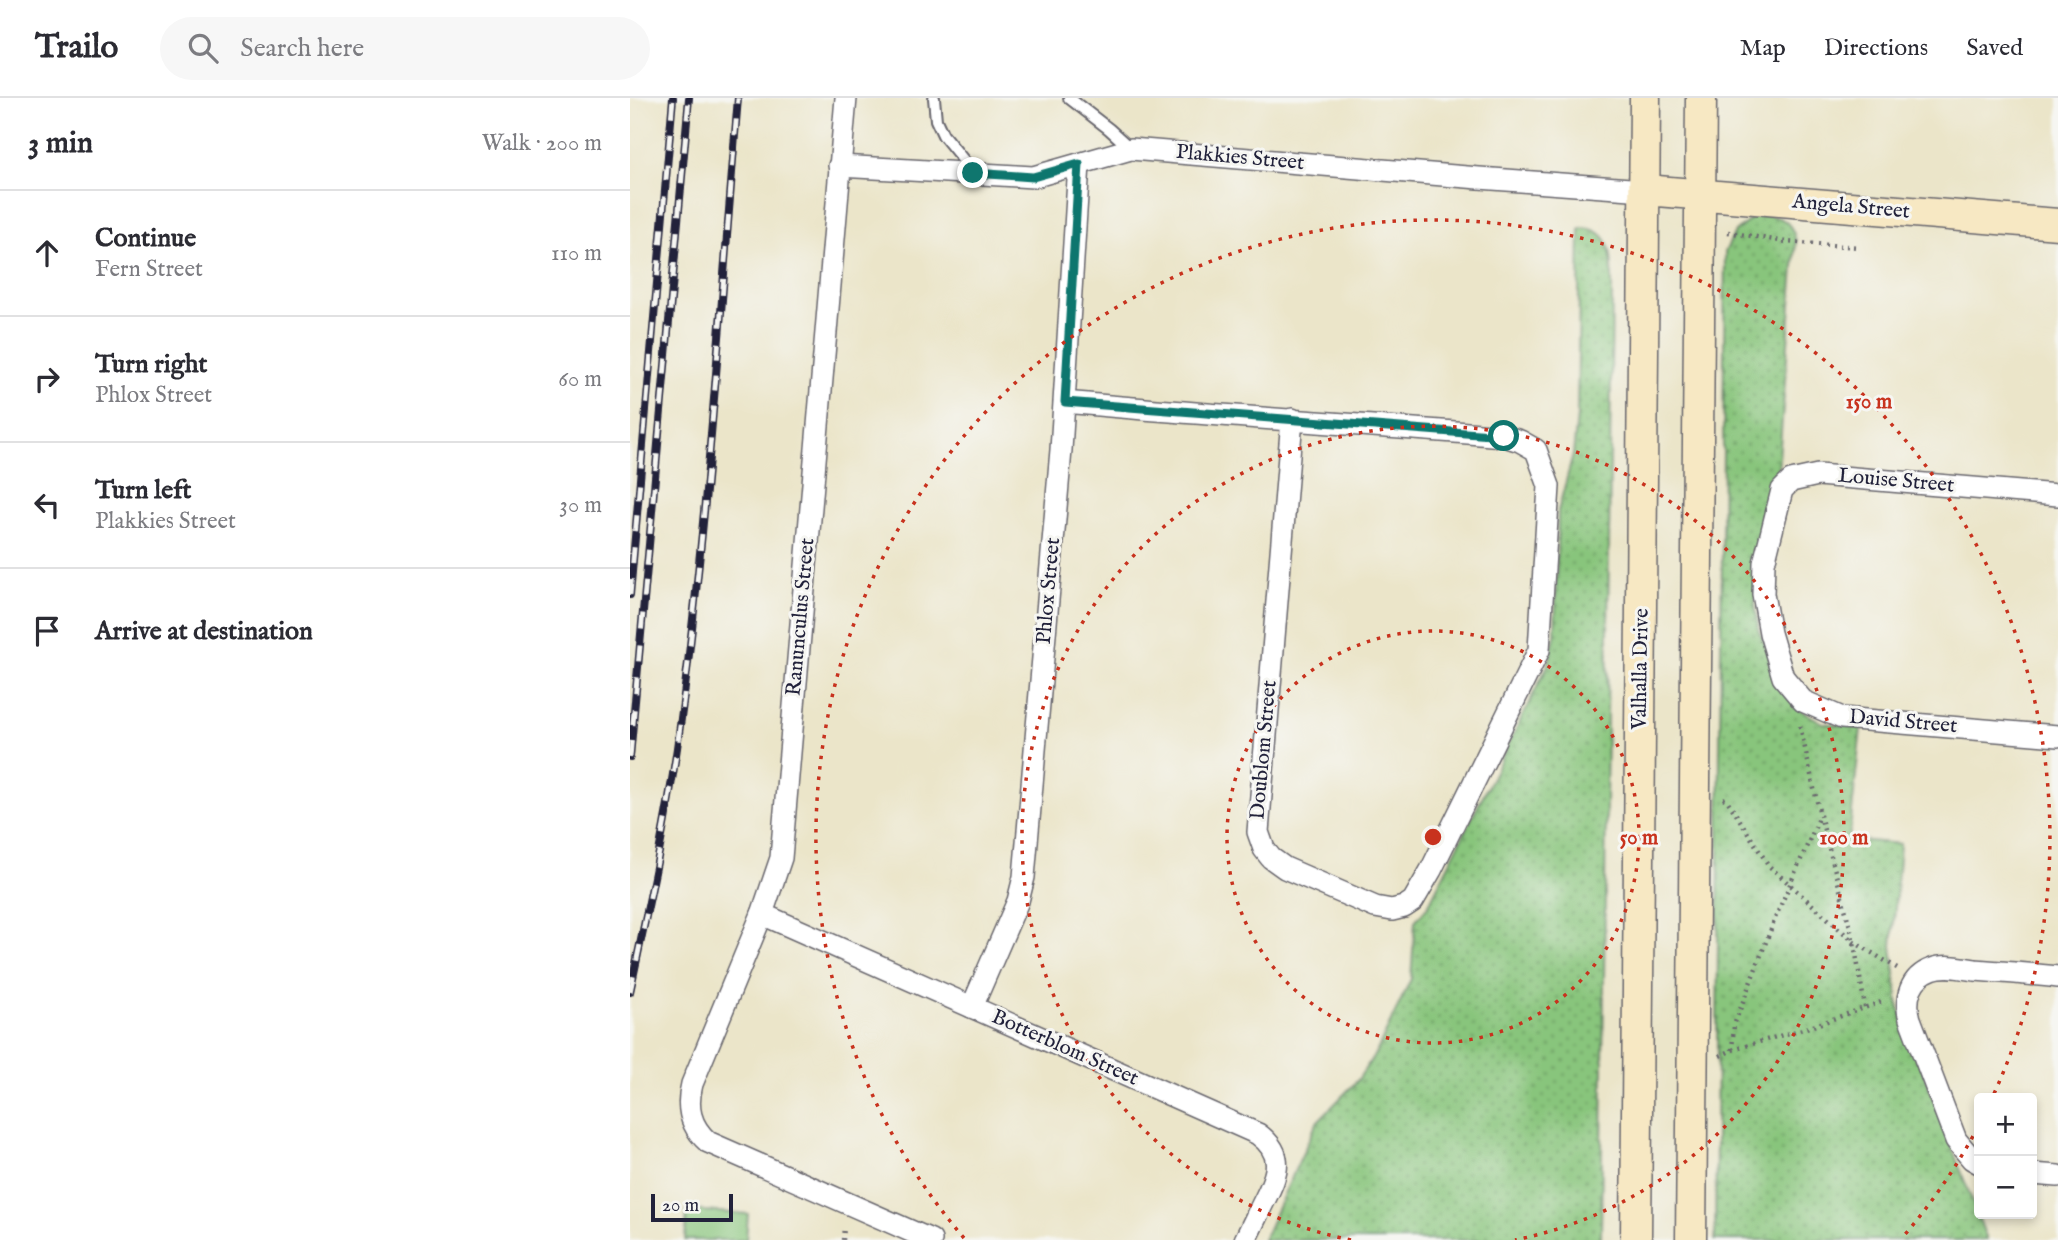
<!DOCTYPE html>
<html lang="en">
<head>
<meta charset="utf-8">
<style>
	body { margin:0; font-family:"IM FELL English",serif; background:#f7f7f7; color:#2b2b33 }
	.controls { position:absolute; right:21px; bottom:21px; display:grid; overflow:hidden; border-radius:7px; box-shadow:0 4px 10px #0003 }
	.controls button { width:63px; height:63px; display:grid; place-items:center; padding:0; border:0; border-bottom:2px solid #e1e1e2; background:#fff; color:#2b2b33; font:35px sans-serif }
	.scale { position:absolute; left:21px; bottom:18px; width:82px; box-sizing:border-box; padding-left:7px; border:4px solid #22223b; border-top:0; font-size:19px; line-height:24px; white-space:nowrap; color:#22223b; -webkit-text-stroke:5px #f6f6f2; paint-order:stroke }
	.stop { position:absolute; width:21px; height:21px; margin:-16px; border:5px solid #0f766e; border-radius:50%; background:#fff }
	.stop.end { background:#0f766e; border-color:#fff; box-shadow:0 2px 7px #0008 }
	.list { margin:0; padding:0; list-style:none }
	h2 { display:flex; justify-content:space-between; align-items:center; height:91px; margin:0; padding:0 28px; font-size:30px }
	h2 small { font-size:23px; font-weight:400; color:#7c7c81 }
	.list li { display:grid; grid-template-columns:46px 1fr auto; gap:21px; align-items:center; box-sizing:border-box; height:126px; padding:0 28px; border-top:2px solid #e1e1e2 }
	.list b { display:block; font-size:26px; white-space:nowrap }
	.list p { margin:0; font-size:23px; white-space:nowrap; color:#7c7c81 }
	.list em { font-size:23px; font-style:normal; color:#7c7c81 }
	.icon { flex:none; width:38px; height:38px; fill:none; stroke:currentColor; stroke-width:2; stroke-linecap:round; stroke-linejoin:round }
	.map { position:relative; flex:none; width:1428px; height:1142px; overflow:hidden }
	header { display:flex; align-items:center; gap:42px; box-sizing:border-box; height:98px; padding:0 35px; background:#fff; border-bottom:2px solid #e1e1e2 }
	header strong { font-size:33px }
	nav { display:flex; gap:38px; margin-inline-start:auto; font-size:24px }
	.search { width:490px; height:63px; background:#f7f7f7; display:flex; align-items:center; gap:18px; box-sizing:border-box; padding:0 24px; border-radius:38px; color:#7c7c81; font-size:26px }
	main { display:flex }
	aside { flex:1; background:#fff }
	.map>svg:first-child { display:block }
	.grass { fill:url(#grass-dots); stroke:#55745c; stroke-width:2 }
	.garden { fill:#88c57c; stroke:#55745c; stroke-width:2 }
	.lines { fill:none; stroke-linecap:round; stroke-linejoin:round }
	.lane-casing { stroke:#68666d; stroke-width:14 }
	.street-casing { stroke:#68666d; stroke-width:24 }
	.secondary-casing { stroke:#68666d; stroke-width:33 }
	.path { stroke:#68666d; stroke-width:4.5; stroke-dasharray:2 5; stroke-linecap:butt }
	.lane { stroke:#fff; stroke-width:10 }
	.street { stroke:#fff; stroke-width:21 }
	.secondary { stroke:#f7e8c3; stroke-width:30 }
	.rail-casing { stroke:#22223b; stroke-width:8 }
	.rail { stroke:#f6f6f2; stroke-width:5; stroke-dasharray:16; stroke-linecap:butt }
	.route { stroke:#0f766e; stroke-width:9 }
	.ring { fill:none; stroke:#c8321e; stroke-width:3.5; stroke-dasharray:3.5 7 }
	.labels { text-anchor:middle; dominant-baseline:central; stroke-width:6; stroke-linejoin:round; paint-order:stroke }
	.street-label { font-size:21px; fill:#22223b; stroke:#f6f6f2 }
	.centre { fill:#c8321e; stroke:#f6f6f2; stroke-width:3.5 }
	.ring-label { font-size:21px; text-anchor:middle; font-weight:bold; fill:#c8321e; stroke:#f6f6f2; stroke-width:6; stroke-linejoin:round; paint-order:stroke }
</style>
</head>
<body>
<header>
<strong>Trailo</strong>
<div class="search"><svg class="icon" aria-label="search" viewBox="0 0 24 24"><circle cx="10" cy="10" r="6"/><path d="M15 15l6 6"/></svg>Search here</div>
<nav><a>Map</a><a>Directions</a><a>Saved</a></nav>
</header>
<main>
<aside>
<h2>3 min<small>Walk · 200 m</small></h2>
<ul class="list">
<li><svg class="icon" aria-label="ahead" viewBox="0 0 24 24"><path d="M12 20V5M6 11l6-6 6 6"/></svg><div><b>Continue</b><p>Fern Street</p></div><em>110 m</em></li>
<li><svg class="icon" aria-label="right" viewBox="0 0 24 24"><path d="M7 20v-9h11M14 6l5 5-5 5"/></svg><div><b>Turn right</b><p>Phlox Street</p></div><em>60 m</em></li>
<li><svg class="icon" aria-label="left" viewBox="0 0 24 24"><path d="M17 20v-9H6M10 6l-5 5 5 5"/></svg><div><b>Turn left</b><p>Plakkies Street</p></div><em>30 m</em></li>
<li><svg class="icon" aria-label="arrive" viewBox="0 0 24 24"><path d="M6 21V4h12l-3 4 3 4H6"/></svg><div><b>Arrive at destination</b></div></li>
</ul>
</aside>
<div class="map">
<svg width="1428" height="1142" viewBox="0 0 1428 1142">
	<defs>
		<pattern id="grass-dots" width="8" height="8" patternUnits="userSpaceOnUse" patternTransform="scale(1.75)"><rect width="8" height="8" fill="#88c57c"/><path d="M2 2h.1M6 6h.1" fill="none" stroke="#6fa067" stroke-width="1.8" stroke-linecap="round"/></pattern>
	</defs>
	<rect width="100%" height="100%" fill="#f6f6f2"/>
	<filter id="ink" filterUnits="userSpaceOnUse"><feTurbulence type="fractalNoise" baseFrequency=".0143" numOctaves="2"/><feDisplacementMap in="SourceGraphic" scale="14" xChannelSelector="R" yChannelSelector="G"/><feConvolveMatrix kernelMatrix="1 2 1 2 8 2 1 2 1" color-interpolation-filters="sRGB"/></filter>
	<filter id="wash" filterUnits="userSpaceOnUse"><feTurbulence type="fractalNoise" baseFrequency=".00686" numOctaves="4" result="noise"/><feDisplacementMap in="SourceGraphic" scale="28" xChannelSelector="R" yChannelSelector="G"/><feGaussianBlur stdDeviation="1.57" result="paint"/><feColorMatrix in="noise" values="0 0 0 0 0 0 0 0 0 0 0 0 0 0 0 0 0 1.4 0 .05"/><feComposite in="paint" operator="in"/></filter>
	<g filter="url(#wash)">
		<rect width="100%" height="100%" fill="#ebe5c9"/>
		<g class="grass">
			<path d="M 1126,117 C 1148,117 1161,120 1166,143 L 1147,386 L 1134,408 L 1125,506 L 1129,534 L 1169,611 L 1193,625 L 1231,630 L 1219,741 L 1270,746 L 1262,848 L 1269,910 L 1357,1142 L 1085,1142 L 1095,154 L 1105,134 Z"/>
			<path d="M 950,130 C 987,130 981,164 982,191 L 971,1142 L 633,1142 L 687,1024 L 727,983 L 747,953 L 781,881 L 785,823 L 798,808 L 919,565 L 925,538 L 928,413 L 943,357 L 947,318 Z"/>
		</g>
		<path class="garden" d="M 57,1112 L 118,1116 L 116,1142 L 55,1142 Z"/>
	</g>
	<g filter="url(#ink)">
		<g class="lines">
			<g class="lane-casing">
				<g id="lane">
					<path d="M 304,0 L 306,22 L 313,37 L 343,74"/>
					<path d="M 439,0 L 479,31 L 501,51"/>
				</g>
			</g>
			<g class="street-casing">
				<g id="street">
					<path d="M 216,0 L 151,760 L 132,816 L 62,986 C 56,1009 60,1028 78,1044 L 301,1142"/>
					<path d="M 209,68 L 403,79 L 501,51 L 849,80 L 1015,92"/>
					<path d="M 435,304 C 581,318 728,326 874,338 L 890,343 L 906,352 L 919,388 L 909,552 L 801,772 L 783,803 L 774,809 L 762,812 L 745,809 L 655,770 L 641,760 L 634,751 L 628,734 L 662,321"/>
					<path d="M 1428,397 L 1188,377 L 1161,383 L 1152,392 L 1134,465 L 1133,496 L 1140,535 L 1153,579 L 1173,603 L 1212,620 L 1428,638"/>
					<path d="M 132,816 L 628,1036 C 655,1056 648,1075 635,1101 C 628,1115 622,1128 615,1142"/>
					<path d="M 342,909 L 388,803 L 394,779 L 431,352 L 449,66"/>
					<path d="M 1349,1065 L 1342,1061 L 1326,1042 L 1280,921 C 1274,901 1280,879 1302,871 C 1315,866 1332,870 1345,872 C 1373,874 1400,876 1428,879"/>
					<path d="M 1402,1076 L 1428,1078"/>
				</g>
			</g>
			<g class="secondary-casing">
				<g id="secondary">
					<path d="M 1015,92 L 1428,126"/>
					<path d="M 1006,1142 L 1015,0"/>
					<path d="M 1061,1142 L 1071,0"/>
				</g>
			</g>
			<g class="path">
				<path d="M 1098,134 L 1156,144 L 1229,149"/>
				<path d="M 1170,628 L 1190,717 L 1224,844 L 1235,909"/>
				<path d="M 1093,700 L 1097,702 L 1139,768 L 1224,844 L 1267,870"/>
				<path d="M 1102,952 L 1104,927 L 1146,818 L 1190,718"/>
				<path d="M 1090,958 L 1102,952 L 1183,928 L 1254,903"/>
				<path d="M 213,1142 L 214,1129"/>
			</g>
			<use href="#lane" class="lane"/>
			<use href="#street" class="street"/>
			<use href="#secondary" class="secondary"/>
			<g class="rail-casing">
				<g id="rail">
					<path d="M 0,497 L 43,0"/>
					<path d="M 0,659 L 59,0"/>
					<path d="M 0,894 C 17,813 35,732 47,650 C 77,434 90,216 108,0"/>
				</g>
			</g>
			<use href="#rail" class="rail"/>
		</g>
	</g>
	<g class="lines" filter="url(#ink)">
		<path class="route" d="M 343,75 L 403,79 L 449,66 L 435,304 L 874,338"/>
	</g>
	<g class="ring">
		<circle cx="803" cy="739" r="206"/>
		<path d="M721 1142A411 411 0 1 1 885 1142"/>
		<path d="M1348 1029A617 617 0 0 1 1272 1140M334 1140A617 617 0 1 1 1362 1000"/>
	</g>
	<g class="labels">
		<g class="street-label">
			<text transform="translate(610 60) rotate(5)">Plakkies Street</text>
			<text transform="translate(1221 109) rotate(5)">Angela Street</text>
			<text transform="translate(1266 383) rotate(5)">Louise Street</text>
			<text transform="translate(419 493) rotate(-85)">Phlox Street</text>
			<text transform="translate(171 519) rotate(-85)">Ranunculus Street</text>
			<text transform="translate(1011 571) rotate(-89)">Valhalla Drive</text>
			<text transform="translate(1273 624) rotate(5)">David Street</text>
			<text transform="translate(634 652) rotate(-85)">Doublom Street</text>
			<text transform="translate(435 950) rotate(24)">Botterblom Street</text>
		</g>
	</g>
	<circle cx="803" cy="739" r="10" class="centre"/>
	<g class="ring-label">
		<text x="1239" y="310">150 m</text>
		<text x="1009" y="746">50 m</text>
		<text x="1214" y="746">100 m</text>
	</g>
</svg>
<div class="controls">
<button>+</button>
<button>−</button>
</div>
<div class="scale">20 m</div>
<div class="stop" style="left:874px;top:338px"></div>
<div class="stop end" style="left:343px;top:75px"></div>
</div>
</main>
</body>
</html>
